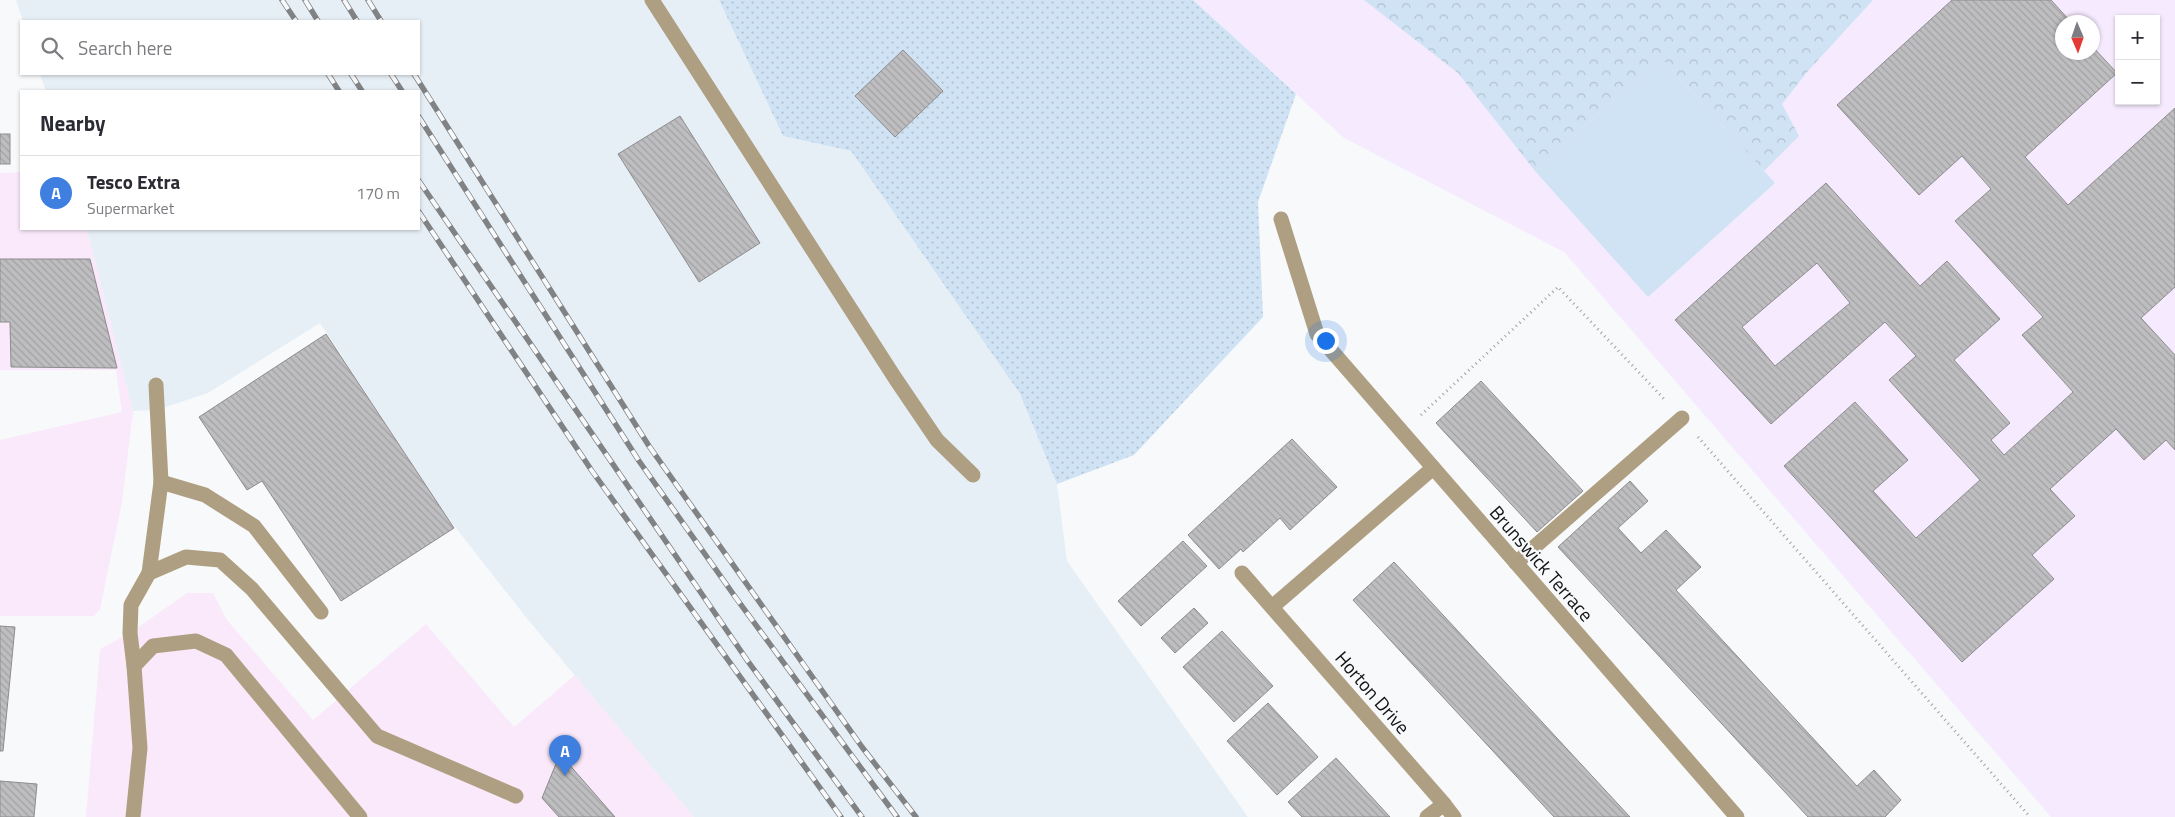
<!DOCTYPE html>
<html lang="en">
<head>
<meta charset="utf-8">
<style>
	body { margin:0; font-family:"Titillium Web",sans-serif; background:#f2f2f3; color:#2b2b33 }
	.controls { position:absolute; right:15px; top:15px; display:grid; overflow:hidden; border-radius:0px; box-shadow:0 1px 4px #0004 }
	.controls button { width:45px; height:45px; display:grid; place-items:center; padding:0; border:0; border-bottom:1px solid #e1e1e2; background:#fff; color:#2b2b33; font:25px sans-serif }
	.compass { position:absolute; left:2055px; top:15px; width:45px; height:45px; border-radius:50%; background:#fff; box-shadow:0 1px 4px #0004; rotate:178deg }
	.you { position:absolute; left:1325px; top:340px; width:18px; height:18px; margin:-12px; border:4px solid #fff; border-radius:50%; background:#1a73e8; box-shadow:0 0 0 8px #1a73e833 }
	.badge { display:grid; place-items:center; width:32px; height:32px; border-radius:50%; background:#0f766e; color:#fff; font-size:16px; font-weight:700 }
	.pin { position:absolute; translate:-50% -41px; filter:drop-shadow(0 1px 2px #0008) }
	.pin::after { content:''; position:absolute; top:26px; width:18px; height:15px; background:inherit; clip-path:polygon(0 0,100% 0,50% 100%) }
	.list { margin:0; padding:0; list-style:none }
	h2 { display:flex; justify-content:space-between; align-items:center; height:65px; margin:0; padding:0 20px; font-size:21px }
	h2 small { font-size:16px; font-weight:400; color:#7c7c81 }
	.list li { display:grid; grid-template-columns:32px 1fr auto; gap:15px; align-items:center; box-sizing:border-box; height:75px; padding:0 20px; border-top:1px solid #e1e1e2 }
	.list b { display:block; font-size:19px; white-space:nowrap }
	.list p { margin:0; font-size:16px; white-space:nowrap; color:#7c7c81 }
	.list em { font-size:16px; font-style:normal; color:#7c7c81 }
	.icon { flex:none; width:28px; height:28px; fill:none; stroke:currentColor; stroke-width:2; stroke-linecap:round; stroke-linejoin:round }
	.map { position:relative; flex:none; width:2175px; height:817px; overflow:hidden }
	.search { position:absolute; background:#fff; box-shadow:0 1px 4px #0004; left:20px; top:20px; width:400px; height:55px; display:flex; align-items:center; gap:12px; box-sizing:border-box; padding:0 18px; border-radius:0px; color:#7c7c81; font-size:19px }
	.panel { position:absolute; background:#fff; box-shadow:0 1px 4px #0004; left:20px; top:90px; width:400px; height:140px; border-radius:0px }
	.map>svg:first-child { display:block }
	.commercial { fill:#fae9fa }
	.education { fill:#f6eaff; fill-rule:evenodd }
	.built { fill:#e7eff6 }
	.grass { fill:url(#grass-dots) }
	.forest { fill:url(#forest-crowns) }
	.pitch { fill:#cfe3f5 }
	.building { fill:url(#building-back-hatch); stroke:#8d8c8e; fill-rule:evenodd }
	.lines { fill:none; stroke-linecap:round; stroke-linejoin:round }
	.path { stroke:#a0a1a3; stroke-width:3; stroke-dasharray:1 4; stroke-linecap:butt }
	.lane { stroke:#af9f82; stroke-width:15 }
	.street { stroke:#af9f82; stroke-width:15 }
	.rail-casing { stroke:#818284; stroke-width:5.5 }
	.rail { stroke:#f8f9fb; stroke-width:4; stroke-dasharray:11; stroke-linecap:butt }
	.labels { text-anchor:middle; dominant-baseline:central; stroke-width:4.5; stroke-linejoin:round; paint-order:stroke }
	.street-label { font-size:19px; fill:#111213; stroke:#f8f9fb }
</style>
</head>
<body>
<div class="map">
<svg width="2175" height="817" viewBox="0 0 2175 817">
	<defs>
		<pattern id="grass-dots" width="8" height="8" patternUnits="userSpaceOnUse" patternTransform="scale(1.25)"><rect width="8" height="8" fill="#cfe3f5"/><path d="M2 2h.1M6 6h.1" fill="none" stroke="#b1c2d1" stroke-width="1.8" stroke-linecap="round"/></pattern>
		<pattern id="forest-crowns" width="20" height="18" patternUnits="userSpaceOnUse" patternTransform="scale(1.25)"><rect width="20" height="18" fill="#cfe3f5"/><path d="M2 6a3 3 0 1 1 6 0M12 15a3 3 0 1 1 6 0" fill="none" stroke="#b1c2d1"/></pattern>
		<pattern id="building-back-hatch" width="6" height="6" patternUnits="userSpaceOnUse" patternTransform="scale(1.25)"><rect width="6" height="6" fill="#bebdbf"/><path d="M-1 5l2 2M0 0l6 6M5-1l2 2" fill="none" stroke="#a2a1a3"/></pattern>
	</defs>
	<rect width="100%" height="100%" fill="#f8f9fb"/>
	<g class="commercial">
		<path d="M 21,172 L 21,229 L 87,229 L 133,411 L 122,502 L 100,609 L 94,616 L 0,616 L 0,440 L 122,412 L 116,370 L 0,370 L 0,173 Z"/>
		<path d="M 187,593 L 213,593 L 227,620 L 313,720 L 426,624 L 514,727 L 575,675 L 694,817 L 86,817 L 100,649 L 130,633 Z"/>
	</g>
	<path class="education" d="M 1193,0 L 2175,0 L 2175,817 L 2051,817 L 1564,252 L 1344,138 ZM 2119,19 L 2156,19 L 2156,101 L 2119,101 ZM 2062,22 L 2092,22 L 2092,52 L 2062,52 Z"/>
	<path class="built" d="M 16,0 L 719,0 L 783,136 L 851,151 L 1020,394 L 1057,484 L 1067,561 L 1248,817 L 694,817 L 525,616 L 445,514 L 320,323 L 208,393 L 157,410 L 133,411 L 87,229 L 419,229 L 419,91 L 46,91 L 40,74 L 419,74 L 419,21 L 23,21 Z"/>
	<path class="grass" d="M 719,0 L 1193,0 L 1296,94 L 1258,202 L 1263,317 L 1134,455 L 1057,484 L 1020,394 L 851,151 L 783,136 Z"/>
	<path class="forest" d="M 1364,0 L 1873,0 L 1808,71 L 1782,104 L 1799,136 L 1764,171 L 1661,58 L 1535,171 L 1458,73 Z"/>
	<path class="pitch" d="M 1661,58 L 1775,183 L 1648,297 L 1535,171 Z"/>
	<g class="building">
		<path d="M 1952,0 L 2051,0 L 2071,22 L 2062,22 L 2062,52 L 2092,52 L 2092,46 L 2117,73 L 2025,157 L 2068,205 L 2175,108 L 2175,287 L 2141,318 L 2175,355 L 2175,450 L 2166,440 L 2144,460 L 2116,429 L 2050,489 L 2075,516 L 2032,555 L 2054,579 L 1962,662 L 1784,466 L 1855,402 L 1908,460 L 1873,491 L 1916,538 L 1980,480 L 1889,380 L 1916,356 L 1885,322 L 1771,424 L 1675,320 L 1826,183 L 1920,286 L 1947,261 L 2000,319 L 1954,360 L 2010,423 L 1991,440 L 2004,455 L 2073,392 L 2022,335 L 2043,317 L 1955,221 L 1991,189 L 1962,156 L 1919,195 L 1837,105 ZM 1817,263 L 1850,303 L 1775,366 L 1742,327 Z"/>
		<path d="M 903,50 L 943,91 L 895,137 L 855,96 Z"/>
		<path d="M 680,116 L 760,243 L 699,282 L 618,154 Z"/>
		<rect x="0" y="134" width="10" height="30"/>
		<path d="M 0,259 L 90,259 L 117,368 L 11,367 L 10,322 L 0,322 Z"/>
		<path d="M 326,334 L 454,528 L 341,601 L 262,481 L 247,490 L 199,417 Z"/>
		<path d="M 1481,381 L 1583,491 L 1537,532 L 1436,423 Z"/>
		<path d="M 1292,439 L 1337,487 L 1290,530 L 1280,518 L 1243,552 L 1241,549 L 1219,569 L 1188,535 Z"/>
		<path d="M 1630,481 L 1648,501 L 1618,528 L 1641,553 L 1666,530 L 1701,567 L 1676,590 L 1857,786 L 1874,770 L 1901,800 L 1885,817 L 1808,817 L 1558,547 Z"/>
		<path d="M 1183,541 L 1207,566 L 1141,626 L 1118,601 Z"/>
		<path d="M 1394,562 L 1630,817 L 1554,817 L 1353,600 Z"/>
		<path d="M 1194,608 L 1208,623 L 1175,653 L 1161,638 Z"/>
		<path d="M 0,626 L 15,627 L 3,751 L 0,751 Z"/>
		<path d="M 1222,631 L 1273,686 L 1234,722 L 1183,667 Z"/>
		<path d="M 1268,703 L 1318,757 L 1277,795 L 1227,741 Z"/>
		<path d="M 560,754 L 615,817 L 559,817 L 542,798 Z"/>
		<path d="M 1336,758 L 1390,817 L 1302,817 L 1288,802 Z"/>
		<path d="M 0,781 L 37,784 L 34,817 L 0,817 Z"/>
	</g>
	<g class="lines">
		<g class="path">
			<path d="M 1421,415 L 1558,287 L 1666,401"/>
			<path d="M 1698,437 L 2030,817"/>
		</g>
		<g class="lane">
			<path d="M 1281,219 L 1317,334"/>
			<path d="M 161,482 L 205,495 L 254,526 L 321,612"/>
			<path d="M 1516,563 L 1682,418"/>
			<path d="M 149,573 L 161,482 L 156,385"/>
			<path d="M 134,666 L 130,633 L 131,605 L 149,573 L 186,557 L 220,560 L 252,589 L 377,736 L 516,796"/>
			<path d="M 133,817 L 140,748 L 134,666 L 153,646 L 196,641 L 226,655 L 360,817"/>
			<path d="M 1427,817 L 1444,804 L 1454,817"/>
		</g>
		<g class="street">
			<path d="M 652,0 L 895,378 L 937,440 L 973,475"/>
			<path d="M 1317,334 L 1737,817"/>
			<path d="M 1242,573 L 1444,804"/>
			<path d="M 1272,607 L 1433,468"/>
		</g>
		<g class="rail-casing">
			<g id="rail">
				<path d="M 282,0 L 296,21"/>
				<path d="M 305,0 L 318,21"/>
				<path d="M 344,0 L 357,21"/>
				<path d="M 368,0 L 381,21"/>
				<path d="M 328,74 L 339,91"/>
				<path d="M 351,74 L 362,91"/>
				<path d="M 391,74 L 402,91"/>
				<path d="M 414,74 L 649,446 L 862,747 L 916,817"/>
				<path d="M 419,117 L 639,461 L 736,598 L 897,817"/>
				<path d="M 419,181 L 747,660 L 862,817"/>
				<path d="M 419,212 L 592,471 L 841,817"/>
			</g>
		</g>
		<use href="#rail" class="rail"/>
	</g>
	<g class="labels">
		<g class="street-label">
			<text transform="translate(1542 563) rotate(49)">Brunswick Terrace</text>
			<text transform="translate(1373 692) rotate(49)">Horton Drive</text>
		</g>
	</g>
</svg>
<div class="controls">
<button>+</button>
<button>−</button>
</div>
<svg class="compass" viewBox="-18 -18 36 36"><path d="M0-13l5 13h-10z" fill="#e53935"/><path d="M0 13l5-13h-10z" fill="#7c7c81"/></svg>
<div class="you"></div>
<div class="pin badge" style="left:565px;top:776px;background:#3f7fe0">A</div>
<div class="search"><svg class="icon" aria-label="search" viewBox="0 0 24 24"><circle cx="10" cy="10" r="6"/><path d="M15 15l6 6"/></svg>Search here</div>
<section class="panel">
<h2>Nearby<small></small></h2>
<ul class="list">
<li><span class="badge" style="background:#3f7fe0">A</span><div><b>Tesco Extra</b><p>Supermarket</p></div><em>170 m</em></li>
</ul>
</section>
</div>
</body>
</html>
